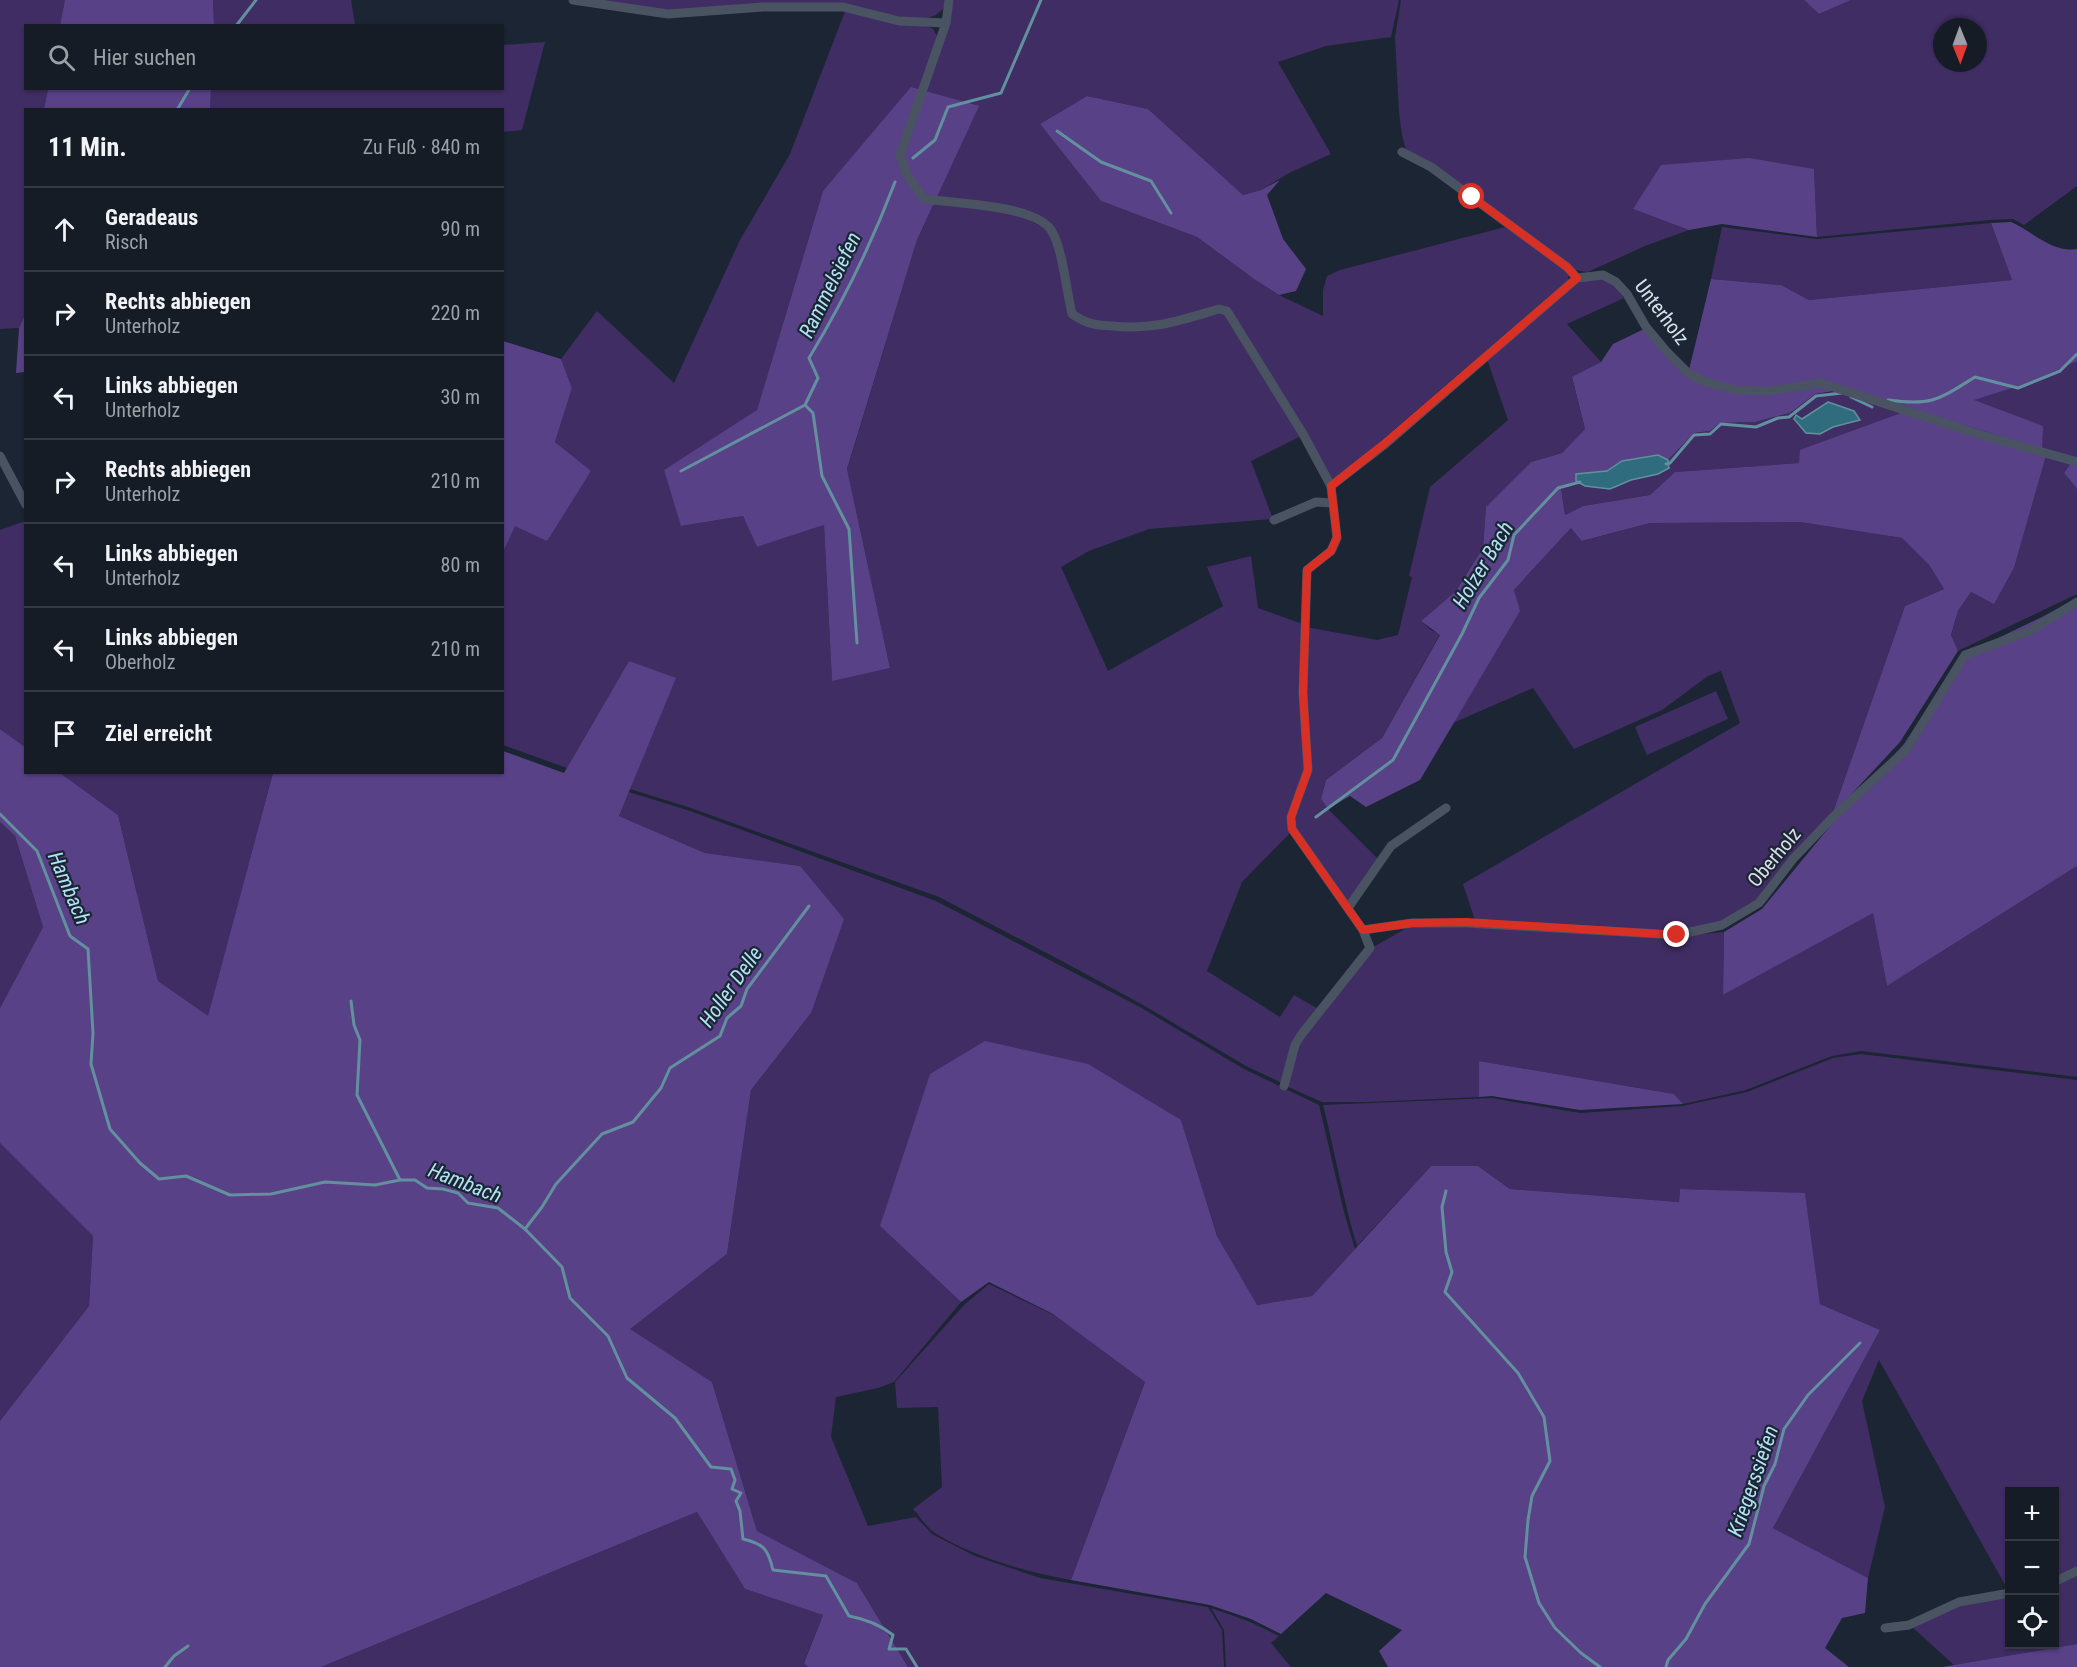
<!DOCTYPE html>
<html lang="de">
<head>
<meta charset="utf-8">
<style>
	body { margin:0; font-family:"Roboto Condensed",sans-serif; background:#222932; color:#f1f3f6 }
	.controls { position:absolute; right:18px; bottom:18px; display:grid; overflow:hidden; border-radius:0px; box-shadow:0 2px 4px #0004 }
	.controls button { width:54px; height:54px; display:grid; place-items:center; padding:0; border:0; border-bottom:2px solid #343a43; background:#151c26; color:#f1f3f6; font:30px sans-serif }
	.compass { position:absolute; left:1933px; top:18px; width:54px; height:54px; border-radius:50%; background:#151c26; box-shadow:0 2px 4px #0004; rotate:179deg }
	.stop { position:absolute; width:18px; height:18px; margin:-14px; border:4px solid #d93025; border-radius:50%; background:#fff }
	.stop.end { background:#d93025; border-color:#fff; box-shadow:0 2px 6px #0008 }
	.list { margin:0; padding:0; list-style:none }
	h2 { display:flex; justify-content:space-between; align-items:center; height:78px; margin:0; padding:0 24px; font-size:26px }
	h2 small { font-size:20px; font-weight:400; color:#9da1a7 }
	.list li { display:grid; grid-template-columns:39px 1fr auto; gap:18px; align-items:center; box-sizing:border-box; height:84px; padding:0 24px; border-top:2px solid #343a43 }
	.list b { display:block; font-size:22px; white-space:nowrap }
	.list p { margin:0; font-size:20px; white-space:nowrap; color:#9da1a7 }
	.list em { font-size:20px; font-style:normal; color:#9da1a7 }
	.icon { flex:none; width:33px; height:33px; fill:none; stroke:currentColor; stroke-width:2; stroke-linecap:round; stroke-linejoin:round }
	.map { position:relative; flex:none; width:2077px; height:1667px; overflow:hidden }
	.search { position:absolute; background:#151c26; box-shadow:0 2px 4px #0004; left:24px; top:24px; width:480px; height:66px; display:flex; align-items:center; gap:15px; box-sizing:border-box; padding:0 21px; border-radius:0px; color:#9da1a7; font-size:22px }
	.panel { position:absolute; background:#151c26; box-shadow:0 2px 4px #0004; left:24px; top:108px; width:480px; height:666px; border-radius:0px }
	.map>svg:first-child { display:block }
	.green { fill:#402d64; fill-rule:evenodd }
	.forest { fill:#594188 }
	.water { fill:#2f6d7e; stroke:#62909e; stroke-width:1.5 }
	.lines { fill:none; stroke-linecap:round; stroke-linejoin:round }
	.stream { stroke:#62909e; stroke-width:3 }
	.minor { stroke:#495362; stroke-width:9 }
	.route { stroke:#d93025; stroke-width:8 }
	.labels { text-anchor:middle; dominant-baseline:central; stroke-width:4.5; stroke-linejoin:round; paint-order:stroke }
	.street-label { font-size:20px; fill:#dae0e9; stroke:#1c2533 }
	.water-label { font-size:21px; font-style:italic; fill:#afe3f4; stroke:#1c2533 }
</style>
</head>
<body>
<div class="map">
<svg width="2077" height="1667" viewBox="0 0 2077 1667">
	<rect width="100%" height="100%" fill="#1c2533"/>
	<g class="green">
		<path d="M 0,0 L 65,0 L 60,25 L 26,26 L 26,88 L 48,89 L 44,109 L 26,110 L 26,315 L 19,328 L 0,329 Z"/>
		<path d="M 213,0 L 351,0 L 355,25 L 214,25 Z"/>
		<path d="M 584,0 L 947,0 L 943,9 L 936,15 L 925,19 L 910,19 L 842,5 L 668,13 Z"/>
		<path d="M 952,0 L 1399,0 L 1391,37 L 1326,46 L 1278,62 L 1331,154 L 1289,173 L 1261,190 L 1243,195 L 1148,109 L 1087,96 L 1040,124 L 1101,201 L 1197,237 L 1254,279 L 1279,295 L 1323,316 L 1323,290 L 1327,276 L 1340,270 L 1505,227 L 1565,269 L 1569,275 L 1568,280 L 1331,484 L 1229,310 L 1161,325 L 1087,322 L 1073,313 L 1060,248 L 1045,220 L 936,199 L 924,90 Z"/>
		<path d="M 1401,0 L 1804,0 L 1819,14 L 1851,0 L 2077,0 L 2077,186 L 2024,225 L 2013,219 L 1990,220 L 1817,237 L 1814,169 L 1633,209 L 1689,230 L 1645,246 L 1590,271 L 1587,272 L 1575,270 L 1452,179 L 1406,150 L 1402,135 L 1399,112 L 1395,37 ZM 1942,27 L 1978,27 L 1978,63 L 1942,63 Z"/>
		<path d="M 846,9 L 899,23 L 929,27 L 933,29 L 937,36 L 920,89 L 823,191 L 757,411 L 664,470 L 682,526 L 743,516 L 757,547 L 824,525 L 832,680 L 890,668 L 847,470 L 917,240 L 935,202 L 1015,212 L 1051,232 L 1070,314 L 1133,330 L 1227,312 L 1303,435 L 1251,461 L 1273,519 L 1149,529 L 1089,551 L 1061,567 L 1108,671 L 1223,606 L 1207,567 L 1251,556 L 1258,608 L 1305,625 L 1307,771 L 1292,831 L 1242,882 L 1207,971 L 1280,1017 L 1294,995 L 1320,1010 L 1300,1033 L 1282,1083 L 1246,1066 L 1143,1005 L 1060,960 L 939,897 L 688,807 L 630,789 L 675,679 L 629,661 L 567,768 L 503,745 L 502,552 L 515,525 L 591,472 L 555,442 L 572,388 L 561,359 L 597,311 L 674,383 L 740,240 L 790,154 Z"/>
		<path d="M 545,42 L 522,130 L 503,132 L 502,110 L 210,109 L 211,89 L 502,88 L 503,45 Z"/>
		<path d="M 1991,223 L 2012,280 L 1809,300 L 1781,285 L 1711,279 L 1722,227 L 1817,239 Z"/>
		<path d="M 1598,278 L 1611,282 L 1624,298 L 1567,324 L 1601,362 L 1572,378 L 1585,429 L 1562,453 L 1531,462 L 1486,507 L 1483,548 L 1456,591 L 1421,621 L 1431,630 L 1440,634 L 1382,738 L 1326,780 L 1321,799 L 1328,809 L 1379,860 L 1348,906 L 1294,828 L 1292,817 L 1310,770 L 1304,693 L 1306,627 L 1377,640 L 1398,635 L 1412,577 L 1409,576 L 1430,487 L 1508,420 L 1487,359 L 1578,282 Z"/>
		<path d="M 2077,361 L 2077,459 L 2042,449 L 1973,400 L 2030,382 Z"/>
		<path d="M 1841,391 L 1901,413 L 1799,463 L 1675,472 L 1650,495 L 1583,506 L 1565,515 L 1561,488 L 1576,481 L 1585,486 L 1610,489 L 1631,480 L 1658,474 L 1669,468 L 1668,460 L 1694,433 L 1710,431 L 1720,423 L 1755,422 L 1791,413 L 1806,433 L 1820,434 L 1833,427 L 1850,424 L 1801,419 L 1792,411 L 1815,394 Z"/>
		<path d="M 2046,456 L 2071,463 L 2064,473 L 2077,489 L 2077,594 L 1958,651 L 1951,636 L 1958,611 L 1971,592 L 1994,603 L 2014,568 Z"/>
		<path d="M 25,521 L 25,747 L 0,729 L 0,530 Z"/>
		<path d="M 1800,522 L 1902,538 L 1929,565 L 1944,589 L 1905,606 L 1832,815 L 1758,904 L 1723,927 L 1677,933 L 1475,920 L 1463,884 L 1740,723 L 1721,671 L 1708,676 L 1662,710 L 1574,749 L 1533,688 L 1453,723 L 1519,611 L 1514,590 L 1572,527 L 1583,541 L 1650,523 Z"/>
		<path d="M 1716,691 L 1728,719 L 1647,755 L 1635,727 Z"/>
		<path d="M 60,773 L 273,773 L 208,1017 L 158,981 L 118,815 Z"/>
		<path d="M 629,792 L 690,811 L 936,901 L 1140,1007 L 1244,1069 L 1319,1105 L 1344,1212 L 1355,1249 L 1312,1296 L 1256,1305 L 1217,1236 L 1181,1120 L 880,1226 L 961,1302 L 894,1382 L 878,1388 L 836,1397 L 831,1437 L 868,1526 L 916,1517 L 932,1534 L 975,1556 L 1040,1578 L 1208,1607 L 1222,1630 L 1224,1667 L 908,1667 L 857,1583 L 757,1531 L 712,1382 L 629,1329 L 727,1254 L 751,1090 L 811,1013 L 800,866 L 705,853 L 619,816 Z"/>
		<path d="M 0,822 L 15,836 L 43,927 L 0,1008 Z"/>
		<path d="M 2077,866 L 2077,1077 L 1861,1051 L 1832,1056 L 1746,1090 L 1683,1104 L 1674,1094 L 1479,1061 L 1479,1097 L 1369,1102 L 1322,1102 L 1286,1086 L 1297,1045 L 1370,949 L 1412,925 L 1678,936 L 1724,932 L 1723,995 L 1873,912 L 1887,986 Z"/>
		<path d="M 1861,1054 L 2077,1080 L 2077,1569 L 2055,1581 L 2054,1492 L 2010,1492 L 2009,1592 L 1879,1360 L 1862,1401 L 1885,1507 L 1868,1578 L 1773,1528 L 1880,1330 L 1820,1304 L 1805,1194 L 1680,1189 L 1679,1202 L 1510,1189 L 1478,1166 L 1431,1166 L 1357,1246 C 1343,1200 1335,1152 1323,1105 L 1491,1098 L 1580,1113 L 1682,1106 L 1747,1092 L 1833,1058 Z"/>
		<path d="M 0,1143 L 93,1236 L 89,1306 L 0,1421 Z"/>
		<path d="M 989,1284 L 1056,1316 L 1145,1382 L 1071,1580 C 1028,1573 971,1556 935,1533 C 926,1527 920,1516 913,1509 L 942,1487 L 938,1407 L 897,1408 L 895,1382 L 964,1305 Z"/>
		<path d="M 697,1512 L 745,1589 L 823,1615 L 804,1662 L 808,1667 L 321,1667 Z"/>
		<path d="M 2077,1572 L 2077,1644 L 1954,1665 L 1911,1626 L 1961,1603 L 2009,1595 L 2010,1644 L 2054,1644 L 2055,1584 Z"/>
		<path d="M 1211,1608 L 1248,1621 L 1279,1636 L 1271,1643 L 1291,1667 L 1226,1667 L 1224,1630 Z"/>
	</g>
	<g class="forest">
		<path d="M 65,0 L 213,0 L 214,25 L 60,25 Z"/>
		<path d="M 1804,0 L 1851,0 L 1819,14 Z"/>
		<path d="M 911,87 L 979,106 L 917,240 L 847,469 L 890,668 L 832,681 L 824,525 L 757,547 L 743,516 L 681,526 L 664,470 L 757,410 L 823,191 Z"/>
		<path d="M 48,89 L 211,89 L 210,109 L 44,109 Z"/>
		<path d="M 1087,96 L 1148,109 L 1243,195 L 1261,190 L 1280,180 L 1267,195 L 1283,239 L 1306,269 L 1296,291 L 1279,295 L 1254,279 L 1197,237 L 1101,201 L 1040,124 Z"/>
		<path d="M 1749,158 L 1814,169 L 1817,237 L 1722,224 L 1689,230 L 1633,209 L 1661,165 Z"/>
		<path d="M 2011,222 C 2032,231 2052,253 2077,249 L 2077,361 L 2031,382 L 1974,400 L 2043,426 L 2042,449 L 1822,382 L 1767,390 L 1737,388 L 1706,380 L 1689,370 L 1711,279 L 1781,285 L 1809,300 L 2012,280 L 1991,223 Z"/>
		<path d="M 25,315 L 25,372 L 16,373 L 19,328 Z"/>
		<path d="M 1644,329 L 1675,366 L 1737,391 L 1821,384 L 1840,390 L 1815,394 L 1790,413 L 1755,422 L 1720,423 L 1710,431 L 1694,433 L 1668,460 L 1657,455 L 1622,461 L 1607,471 L 1577,474 L 1576,481 L 1561,488 L 1565,515 L 1583,506 L 1650,495 L 1675,472 L 1799,463 L 1800,450 L 1901,413 L 2046,456 L 2014,568 L 1994,604 L 1971,592 L 1958,611 L 1951,635 L 1958,651 L 1900,742 L 1832,815 L 1905,606 L 1944,589 L 1929,565 L 1902,538 L 1800,522 L 1650,523 L 1582,541 L 1571,528 L 1514,590 L 1520,611 L 1420,780 L 1366,807 L 1350,796 L 1328,809 L 1321,799 L 1326,780 L 1382,738 L 1440,635 L 1421,621 L 1456,591 L 1483,548 L 1486,507 L 1531,462 L 1562,453 L 1585,429 L 1572,377 L 1601,362 L 1613,344 Z"/>
		<path d="M 503,341 L 561,359 L 572,388 L 555,442 L 591,471 L 547,541 L 515,526 L 503,552 Z"/>
		<path d="M 2071,463 L 2077,464 L 2077,489 L 2064,473 Z"/>
		<path d="M 2077,598 L 2077,866 L 1887,986 L 1873,913 L 1723,995 L 1724,932 L 1762,909 L 1836,819 L 1904,744 L 1963,655 L 2042,617 Z"/>
		<path d="M 629,661 L 676,678 L 619,816 L 705,853 L 800,866 L 844,919 L 811,1013 L 751,1090 L 727,1254 L 630,1329 L 712,1382 L 757,1531 L 857,1583 L 908,1667 L 808,1667 L 804,1663 L 823,1615 L 745,1589 L 697,1512 L 321,1667 L 0,1667 L 0,1421 L 89,1306 L 93,1236 L 0,1143 L 0,1008 L 43,927 L 15,836 L 0,822 L 0,729 L 25,747 L 26,772 L 60,773 L 118,815 L 158,981 L 208,1016 L 273,773 L 502,772 L 503,751 L 564,773 Z"/>
		<path d="M 985,1041 L 1088,1064 L 1181,1120 L 1217,1236 L 1257,1305 L 1312,1296 L 1431,1166 L 1478,1166 L 1510,1189 L 1679,1202 L 1680,1189 L 1805,1193 L 1820,1304 L 1880,1330 L 1773,1528 L 1868,1578 L 1865,1613 L 1842,1618 L 1825,1648 L 1849,1667 L 1388,1667 L 1379,1651 L 1402,1630 L 1326,1593 L 1281,1634 L 1251,1619 L 1210,1605 L 1071,1580 L 1145,1382 L 1053,1314 L 989,1282 L 961,1302 L 880,1226 L 930,1074 Z"/>
		<path d="M 1479,1061 L 1674,1094 L 1683,1104 L 1580,1110 L 1492,1096 L 1479,1097 Z"/>
		<path d="M 2077,1644 L 2077,1667 L 1942,1667 L 1954,1665 Z"/>
	</g>
	<g class="water">
		<path d="M 1828,402 L 1854,411 L 1860,420 L 1833,427 L 1820,434 L 1806,433 L 1794,419 L 1796,415 L 1802,419 Z"/>
		<path d="M 1658,455 L 1668,460 L 1669,468 L 1658,474 L 1631,480 L 1610,489 L 1585,486 L 1576,481 L 1576,474 L 1607,471 L 1622,461 Z"/>
	</g>
	<g class="lines">
		<g class="stream">
			<path d="M 236,26 L 256,0"/>
			<path d="M 177,110 L 190,88"/>
			<path d="M 1057,131 L 1101,162 L 1151,181 L 1171,213"/>
			<path d="M 913,158 L 935,140 L 948,107 L 1001,93 L 1041,0"/>
			<path d="M 1851,397 L 1872,407"/>
			<path d="M 1888,400 C 1932,406 1938,400 1975,377 L 2018,388 L 2060,371 L 2077,354"/>
			<path d="M 805,405 L 813,413 L 822,476 L 849,529 L 857,643"/>
			<path d="M 1666,464 L 1670,463 L 1694,435 L 1710,434 L 1721,424 L 1756,427 L 1778,418 L 1789,417 L 1816,396 L 1842,393"/>
			<path d="M 681,471 L 805,405 L 818,378 L 809,358 C 843,302 872,243 895,182"/>
			<path d="M 0,814 L 37,851 L 70,936 L 88,949 L 93,1033 L 91,1064 L 110,1129 L 140,1163 L 159,1179 L 186,1176 L 230,1195 L 271,1194 L 325,1182 L 375,1185 L 400,1180 L 415,1180 L 427,1188 L 443,1189 L 458,1193 L 468,1203 L 498,1208 L 525,1229 L 562,1267 L 570,1298 L 608,1336 L 627,1378 L 675,1418 L 711,1467 L 731,1469 L 735,1480 L 732,1489 L 741,1493 L 736,1501 L 740,1511 L 743,1539 C 764,1544 768,1549 773,1570 L 826,1576 L 849,1616 C 866,1619 879,1624 893,1635 L 889,1649 L 906,1649 L 917,1667"/>
			<path d="M 1316,817 L 1393,760 L 1462,634 L 1479,598 L 1508,560 L 1514,535 L 1558,488 L 1580,482"/>
			<path d="M 351,1001 L 354,1025 L 360,1040 L 357,1095 L 400,1180"/>
			<path d="M 1446,1191 L 1442,1207 L 1446,1252 L 1452,1272 L 1445,1292 L 1518,1373 L 1544,1417 L 1550,1461 L 1532,1496 L 1528,1520 L 1525,1557 L 1539,1603 L 1555,1628 L 1581,1653 L 1600,1667"/>
			<path d="M 525,1229 L 542,1207 L 556,1184 L 602,1134 L 633,1122 L 661,1088 L 670,1068 L 720,1036 L 727,1018 L 741,1006 L 747,989 L 809,906"/>
			<path d="M 165,1667 L 174,1656 L 188,1646"/>
			<path d="M 1666,1667 L 1668,1660 L 1686,1639 L 1705,1604 L 1749,1544 L 1764,1486 L 1775,1464 L 1784,1429 L 1808,1395 L 1860,1343"/>
		</g>
		<g class="minor">
			<path d="M 573,0 L 668,14 L 763,7 L 843,7 L 899,21 L 946,23 L 949,0"/>
			<path d="M 946,23 L 900,155 L 907,175 L 924,199 C 954,203 1034,205 1051,230 C 1062,245 1067,294 1072,314 C 1087,324 1094,325 1112,326 C 1155,330 1178,321 1219,309 L 1227,311 L 1303,434 L 1331,486"/>
			<path d="M 1402,152 L 1431,167 L 1567,267 L 1577,278"/>
			<path d="M 0,456 L 26,505"/>
			<path d="M 1274,520 L 1316,502 L 1332,503"/>
			<path d="M 1348,908 L 1391,846 L 1446,808"/>
			<path d="M 1363,930 L 1412,923 L 1466,923 L 1677,935 L 1722,925 L 1759,903 L 1793,859 L 1833,817 L 1906,750 L 1965,655 L 2030,631 L 2077,602"/>
			<path d="M 1284,1086 L 1295,1045 L 1301,1035 L 1370,948 L 1363,930 L 1292,829 L 1291,817 L 1308,770 L 1303,693 L 1307,570 L 1331,551 L 1337,538 L 1331,486 L 1384,445 L 1577,278 L 1603,275 L 1616,282 L 1627,294 L 1646,327 L 1666,351 L 1688,373 L 1706,382 L 1736,390 L 1768,391 L 1821,383 L 1978,434 L 2077,462"/>
			<path d="M 2054,1582 L 2077,1571"/>
			<path d="M 1885,1628 L 1909,1625 L 1959,1602 L 2010,1593"/>
		</g>
	</g>
	<g class="lines">
		<path class="route" d="M 1472,197 L 1567,267 L 1577,278 L 1384,444 L 1331,486 L 1337,537 L 1331,551 L 1307,570 L 1303,693 L 1308,770 L 1291,817 L 1292,829 L 1363,930 L 1412,923 L 1466,922 L 1677,935"/>
	</g>
	<g class="labels">
		<g class="street-label">
			<text transform="translate(1662 312) rotate(53)">Unterholz</text>
			<text transform="translate(1774 857) rotate(-50)">Oberholz</text>
		</g>
		<g class="water-label">
			<text transform="translate(830 285) rotate(-64)">Rammelsiefen</text>
			<text transform="translate(1483 565) rotate(-59)">Holzer Bach</text>
			<text transform="translate(69 888) rotate(67)">Hambach</text>
			<text transform="translate(731 987) rotate(-55)">Holler Delle</text>
			<text transform="translate(465 1183) rotate(21)">Hambach</text>
			<text transform="translate(1753 1481) rotate(-71)">Kriegerssiefen</text>
		</g>
	</g>
</svg>
<div class="controls">
<button>+</button>
<button>−</button>
<button><svg class="icon" aria-label="locate" viewBox="0 0 24 24"><circle cx="12" cy="12" r="6"/><path d="M12 2v4M12 18v4M2 12h4M18 12h4"/></svg></button>
</div>
<svg class="compass" viewBox="-18 -18 36 36"><path d="M0-13l5 13h-10z" fill="#e53935"/><path d="M0 13l5-13h-10z" fill="#9da1a7"/></svg>
<div class="stop" style="left:1472px;top:197px"></div>
<div class="stop end" style="left:1677px;top:935px"></div>
<div class="search"><svg class="icon" aria-label="search" viewBox="0 0 24 24"><circle cx="10" cy="10" r="6"/><path d="M15 15l6 6"/></svg>Hier suchen</div>
<section class="panel">
<h2>11 Min.<small>Zu Fuß · 840 m</small></h2>
<ul class="list">
<li><svg class="icon" aria-label="ahead" viewBox="0 0 24 24"><path d="M12 20V5M6 11l6-6 6 6"/></svg><div><b>Geradeaus</b><p>Risch</p></div><em>90 m</em></li>
<li><svg class="icon" aria-label="right" viewBox="0 0 24 24"><path d="M7 20v-9h11M14 6l5 5-5 5"/></svg><div><b>Rechts abbiegen</b><p>Unterholz</p></div><em>220 m</em></li>
<li><svg class="icon" aria-label="left" viewBox="0 0 24 24"><path d="M17 20v-9H6M10 6l-5 5 5 5"/></svg><div><b>Links abbiegen</b><p>Unterholz</p></div><em>30 m</em></li>
<li><svg class="icon" aria-label="right" viewBox="0 0 24 24"><path d="M7 20v-9h11M14 6l5 5-5 5"/></svg><div><b>Rechts abbiegen</b><p>Unterholz</p></div><em>210 m</em></li>
<li><svg class="icon" aria-label="left" viewBox="0 0 24 24"><path d="M17 20v-9H6M10 6l-5 5 5 5"/></svg><div><b>Links abbiegen</b><p>Unterholz</p></div><em>80 m</em></li>
<li><svg class="icon" aria-label="left" viewBox="0 0 24 24"><path d="M17 20v-9H6M10 6l-5 5 5 5"/></svg><div><b>Links abbiegen</b><p>Oberholz</p></div><em>210 m</em></li>
<li><svg class="icon" aria-label="arrive" viewBox="0 0 24 24"><path d="M6 21V4h12l-3 4 3 4H6"/></svg><div><b>Ziel erreicht</b></div></li>
</ul>
</section>
</div>
</body>
</html>
